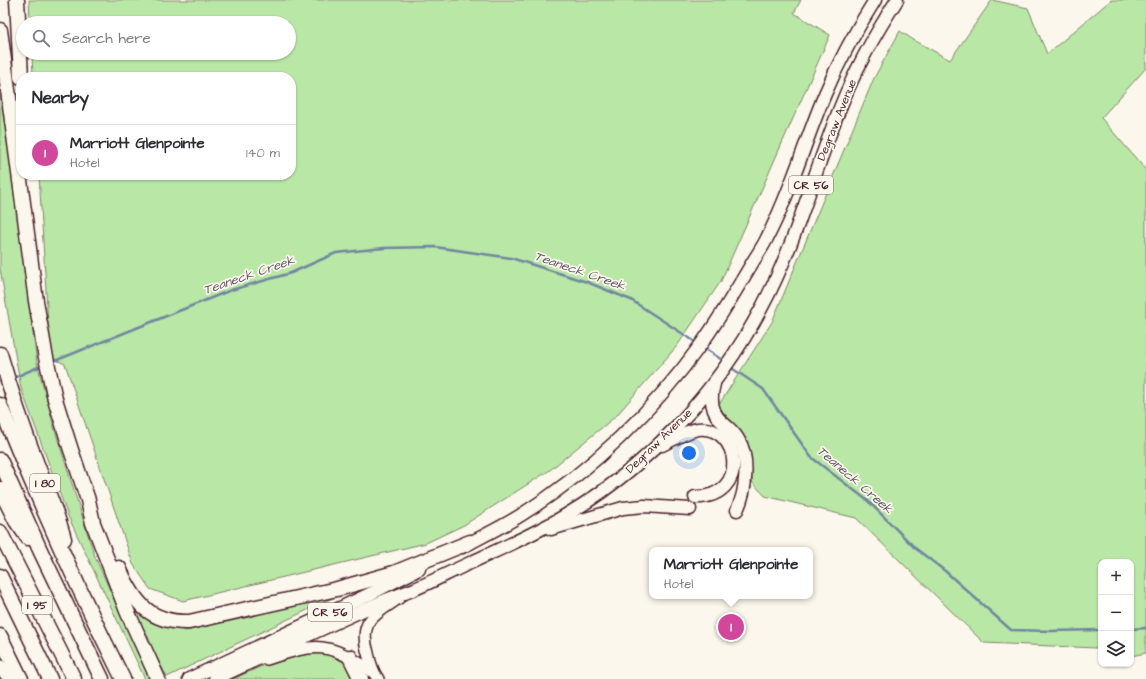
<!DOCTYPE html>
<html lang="en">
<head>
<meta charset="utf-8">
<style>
	body { margin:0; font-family:"Architects Daughter",sans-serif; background:#f7f7f7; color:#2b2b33 }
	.controls { position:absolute; right:12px; bottom:12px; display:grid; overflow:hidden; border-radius:8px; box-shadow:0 1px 3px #0004 }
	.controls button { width:36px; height:36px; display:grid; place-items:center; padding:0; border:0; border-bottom:1px solid #e1e1e2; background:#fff; color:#2b2b33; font:20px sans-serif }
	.you { position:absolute; left:689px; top:453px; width:14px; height:14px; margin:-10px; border:3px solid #fff; border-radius:50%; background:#1a73e8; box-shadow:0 0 0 6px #1a73e833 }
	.badge { display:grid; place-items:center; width:26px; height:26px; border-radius:50%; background:#d1495b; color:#fff; font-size:13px; font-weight:700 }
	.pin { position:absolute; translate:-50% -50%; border:2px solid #fff; box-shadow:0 1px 4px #0006 }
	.popup { position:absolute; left:649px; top:547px; width:164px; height:52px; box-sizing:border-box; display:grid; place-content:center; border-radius:8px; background:#fff; filter:drop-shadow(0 1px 3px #0005); font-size:13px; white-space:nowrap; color:#7c7c81 }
	.popup b { font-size:15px; color:#2b2b33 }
	.popup::after { content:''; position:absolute; left:50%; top:100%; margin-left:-8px; border:8px solid transparent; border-top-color:#fff }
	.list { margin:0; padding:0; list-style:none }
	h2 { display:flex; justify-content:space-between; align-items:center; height:52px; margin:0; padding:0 16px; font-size:17px }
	h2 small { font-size:13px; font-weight:400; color:#7c7c81 }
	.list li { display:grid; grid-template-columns:26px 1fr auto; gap:12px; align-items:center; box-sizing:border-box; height:56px; padding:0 16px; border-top:1px solid #e1e1e2 }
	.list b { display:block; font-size:15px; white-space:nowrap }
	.list p { margin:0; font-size:13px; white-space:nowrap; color:#7c7c81 }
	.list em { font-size:13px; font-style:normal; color:#7c7c81 }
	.icon { flex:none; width:22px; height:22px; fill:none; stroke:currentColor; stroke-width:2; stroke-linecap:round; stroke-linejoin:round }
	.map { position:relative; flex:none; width:1146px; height:679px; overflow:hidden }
	.search { position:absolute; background:#fff; box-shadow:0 1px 3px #0004; left:16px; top:16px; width:280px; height:44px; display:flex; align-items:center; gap:10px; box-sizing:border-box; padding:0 14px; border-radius:22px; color:#7c7c81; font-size:15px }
	.panel { position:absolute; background:#fff; box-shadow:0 1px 3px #0004; left:16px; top:72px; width:280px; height:108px; border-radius:16px }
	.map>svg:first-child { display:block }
	.green { fill:#b8e7a6; stroke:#818368 }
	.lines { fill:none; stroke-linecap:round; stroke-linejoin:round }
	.stream { stroke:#7286a0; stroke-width:2.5 }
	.secondary-casing { stroke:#4a1f2b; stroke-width:14 }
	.primary-casing { stroke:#4a1f2b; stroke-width:15 }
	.motorway-casing { stroke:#4a1f2b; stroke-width:17 }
	.secondary { stroke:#fbf7ec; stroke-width:11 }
	.primary { stroke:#fbf7ec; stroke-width:12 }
	.motorway { stroke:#fbf7ec; stroke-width:14 }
	.labels { text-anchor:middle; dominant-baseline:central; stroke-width:3.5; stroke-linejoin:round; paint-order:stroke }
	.shield { fill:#fbf7ec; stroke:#7f6065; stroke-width:1 }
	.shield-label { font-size:11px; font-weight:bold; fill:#4a1f2b }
	.street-label { font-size:12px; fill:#4a1f2b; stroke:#fbf7ec }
	.water-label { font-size:13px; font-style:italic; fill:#5e5366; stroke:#fbf7ec }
</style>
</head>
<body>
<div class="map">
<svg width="1146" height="679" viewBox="0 0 1146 679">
	<rect width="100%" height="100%" fill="#fbf7ec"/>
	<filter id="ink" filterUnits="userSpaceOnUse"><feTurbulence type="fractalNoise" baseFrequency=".025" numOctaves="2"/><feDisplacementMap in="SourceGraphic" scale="8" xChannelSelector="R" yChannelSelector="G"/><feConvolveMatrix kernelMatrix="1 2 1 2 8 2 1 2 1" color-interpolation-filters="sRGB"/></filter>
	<g filter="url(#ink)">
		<g class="green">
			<path d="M 29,0 L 801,0 L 794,13 L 830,35 L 721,281 L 677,346 L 616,416 L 550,470 L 464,525 L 426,543 L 183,601 L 150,589 L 133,564 L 65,364 L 50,357 L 39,175 L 291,175 L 291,77 L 33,77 L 32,53 L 289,53 L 289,23 L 30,23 Z"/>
			<path d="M 992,0 L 1028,8 L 1047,54 L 1111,0 L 1146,0 L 1146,68 L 1101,118 L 1146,170 L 1146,653 L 1131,656 L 1131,562 L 1101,562 L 1101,651 L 1096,648 L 984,643 L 856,518 L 765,496 L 752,482 L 750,453 L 737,428 L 718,406 L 772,322 L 874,78 L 900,31 L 912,39 L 950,60 Z"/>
			<path d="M 0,87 L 37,363 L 54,427 L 95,557 L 150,679 L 145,679 L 68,516 L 21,388 L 0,269 Z"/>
			<path d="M 339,595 L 167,677 L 129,605 L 155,622 L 186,631 Z"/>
			<path d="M 304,653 L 324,653 L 343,661 L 356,679 L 233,679 L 262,666 Z"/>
		</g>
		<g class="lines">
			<g class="stream">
				<path d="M 703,347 L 725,362"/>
				<path d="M 52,362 L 231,290 L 291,273 L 336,253 L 384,248 L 435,247 L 511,258 L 587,282 L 631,300 L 697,343"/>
				<path d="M 730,367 L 763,389 L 811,457 L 868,501 L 915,548 L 945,571 L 1011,630 L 1051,631 L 1101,630"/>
				<path d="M 13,378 L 43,365"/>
				<path d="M 1131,629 L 1146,628"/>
			</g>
			<g class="secondary-casing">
				<g id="secondary">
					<path d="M 267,659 C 318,642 328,642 373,672"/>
					<path d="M 378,679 C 372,671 370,663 368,653 C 358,621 375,614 399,598"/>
				</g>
			</g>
			<g class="primary-casing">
				<g id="primary">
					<path d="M 714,384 C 710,398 711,413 723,423 C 729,428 734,432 738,439 C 750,457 746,492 737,510"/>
					<path d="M 662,445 C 673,440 686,431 698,429 C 740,424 751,498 695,497"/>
					<path d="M 551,529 L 623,508 L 644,506 L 690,509"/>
					<path d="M 462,547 C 481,537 502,527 521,515 C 591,471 654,410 702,343 C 720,318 735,292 751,265 C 756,256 763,247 767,238 C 791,192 805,141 825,94 C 839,61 856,30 875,0"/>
					<path d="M 189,679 L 372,593 L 419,569"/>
					<path d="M 215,679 C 269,654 322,628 377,604 C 388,599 399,595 410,591 C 430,583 450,572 470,563 C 502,548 535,534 566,515 C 649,466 717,392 762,307 C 796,244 813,174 840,108 C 855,70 875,34 897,0"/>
				</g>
			</g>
			<g class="motorway-casing">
				<g id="motorway">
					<path d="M 17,0 L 21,77"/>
					<path d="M 0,30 L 36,301 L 45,353 L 55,399 L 70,447 L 88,500 L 93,523 L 127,611 L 158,679"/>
					<path d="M 0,354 C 10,388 21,422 34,456 C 44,484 57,511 64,539"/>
					<path d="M 0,405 C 37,498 78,589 123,679"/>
					<path d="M 0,460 L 40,550 L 102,679"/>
					<path d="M 0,489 L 16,521 L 28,538"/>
					<path d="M 0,532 L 74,679"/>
					<path d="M 119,568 C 134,602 149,623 189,622 L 337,589 L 394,573 L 470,542"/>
					<path d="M 0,576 L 50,679"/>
					<path d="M 0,636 L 21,679"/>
					<path d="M 350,657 L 361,679"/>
					<path d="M 0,667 L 12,679"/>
				</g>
			</g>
			<use href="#secondary" class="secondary"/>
			<use href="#primary" class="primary"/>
			<use href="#motorway" class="motorway"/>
		</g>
	</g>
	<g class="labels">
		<g class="shield">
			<rect x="789" y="176" width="44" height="18" rx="3"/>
			<rect x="30" y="474" width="30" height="18" rx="3"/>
			<rect x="22" y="596" width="30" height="18" rx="3"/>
			<rect x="308" y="603" width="44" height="18" rx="3"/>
		</g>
		<g class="shield-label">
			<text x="811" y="185">CR 56</text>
			<text x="45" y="483">I 80</text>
			<text x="37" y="605">I 95</text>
			<text x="330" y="612">CR 56</text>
		</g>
		<g class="street-label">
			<text transform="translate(837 120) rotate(-68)">Degraw Avenue</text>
			<text transform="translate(659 441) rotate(-44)">Degraw Avenue</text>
		</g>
		<g class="water-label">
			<text transform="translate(580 271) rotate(19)">Teaneck Creek</text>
			<text transform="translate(249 275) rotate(-19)">Teaneck Creek</text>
			<text transform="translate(855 480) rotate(41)">Teaneck Creek</text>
		</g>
	</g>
</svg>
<div class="controls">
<button>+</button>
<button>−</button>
<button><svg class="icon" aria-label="layers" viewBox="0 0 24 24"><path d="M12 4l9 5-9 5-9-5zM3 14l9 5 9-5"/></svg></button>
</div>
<div class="you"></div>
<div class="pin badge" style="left:731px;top:627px;background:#d1479c">1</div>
<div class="popup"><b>Marriott Glenpointe</b>Hotel</div>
<div class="search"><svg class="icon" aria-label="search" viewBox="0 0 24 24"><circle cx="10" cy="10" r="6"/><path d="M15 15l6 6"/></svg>Search here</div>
<section class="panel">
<h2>Nearby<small></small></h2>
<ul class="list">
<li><span class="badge" style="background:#d1479c">1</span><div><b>Marriott Glenpointe</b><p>Hotel</p></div><em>140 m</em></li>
</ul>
</section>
</div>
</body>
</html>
